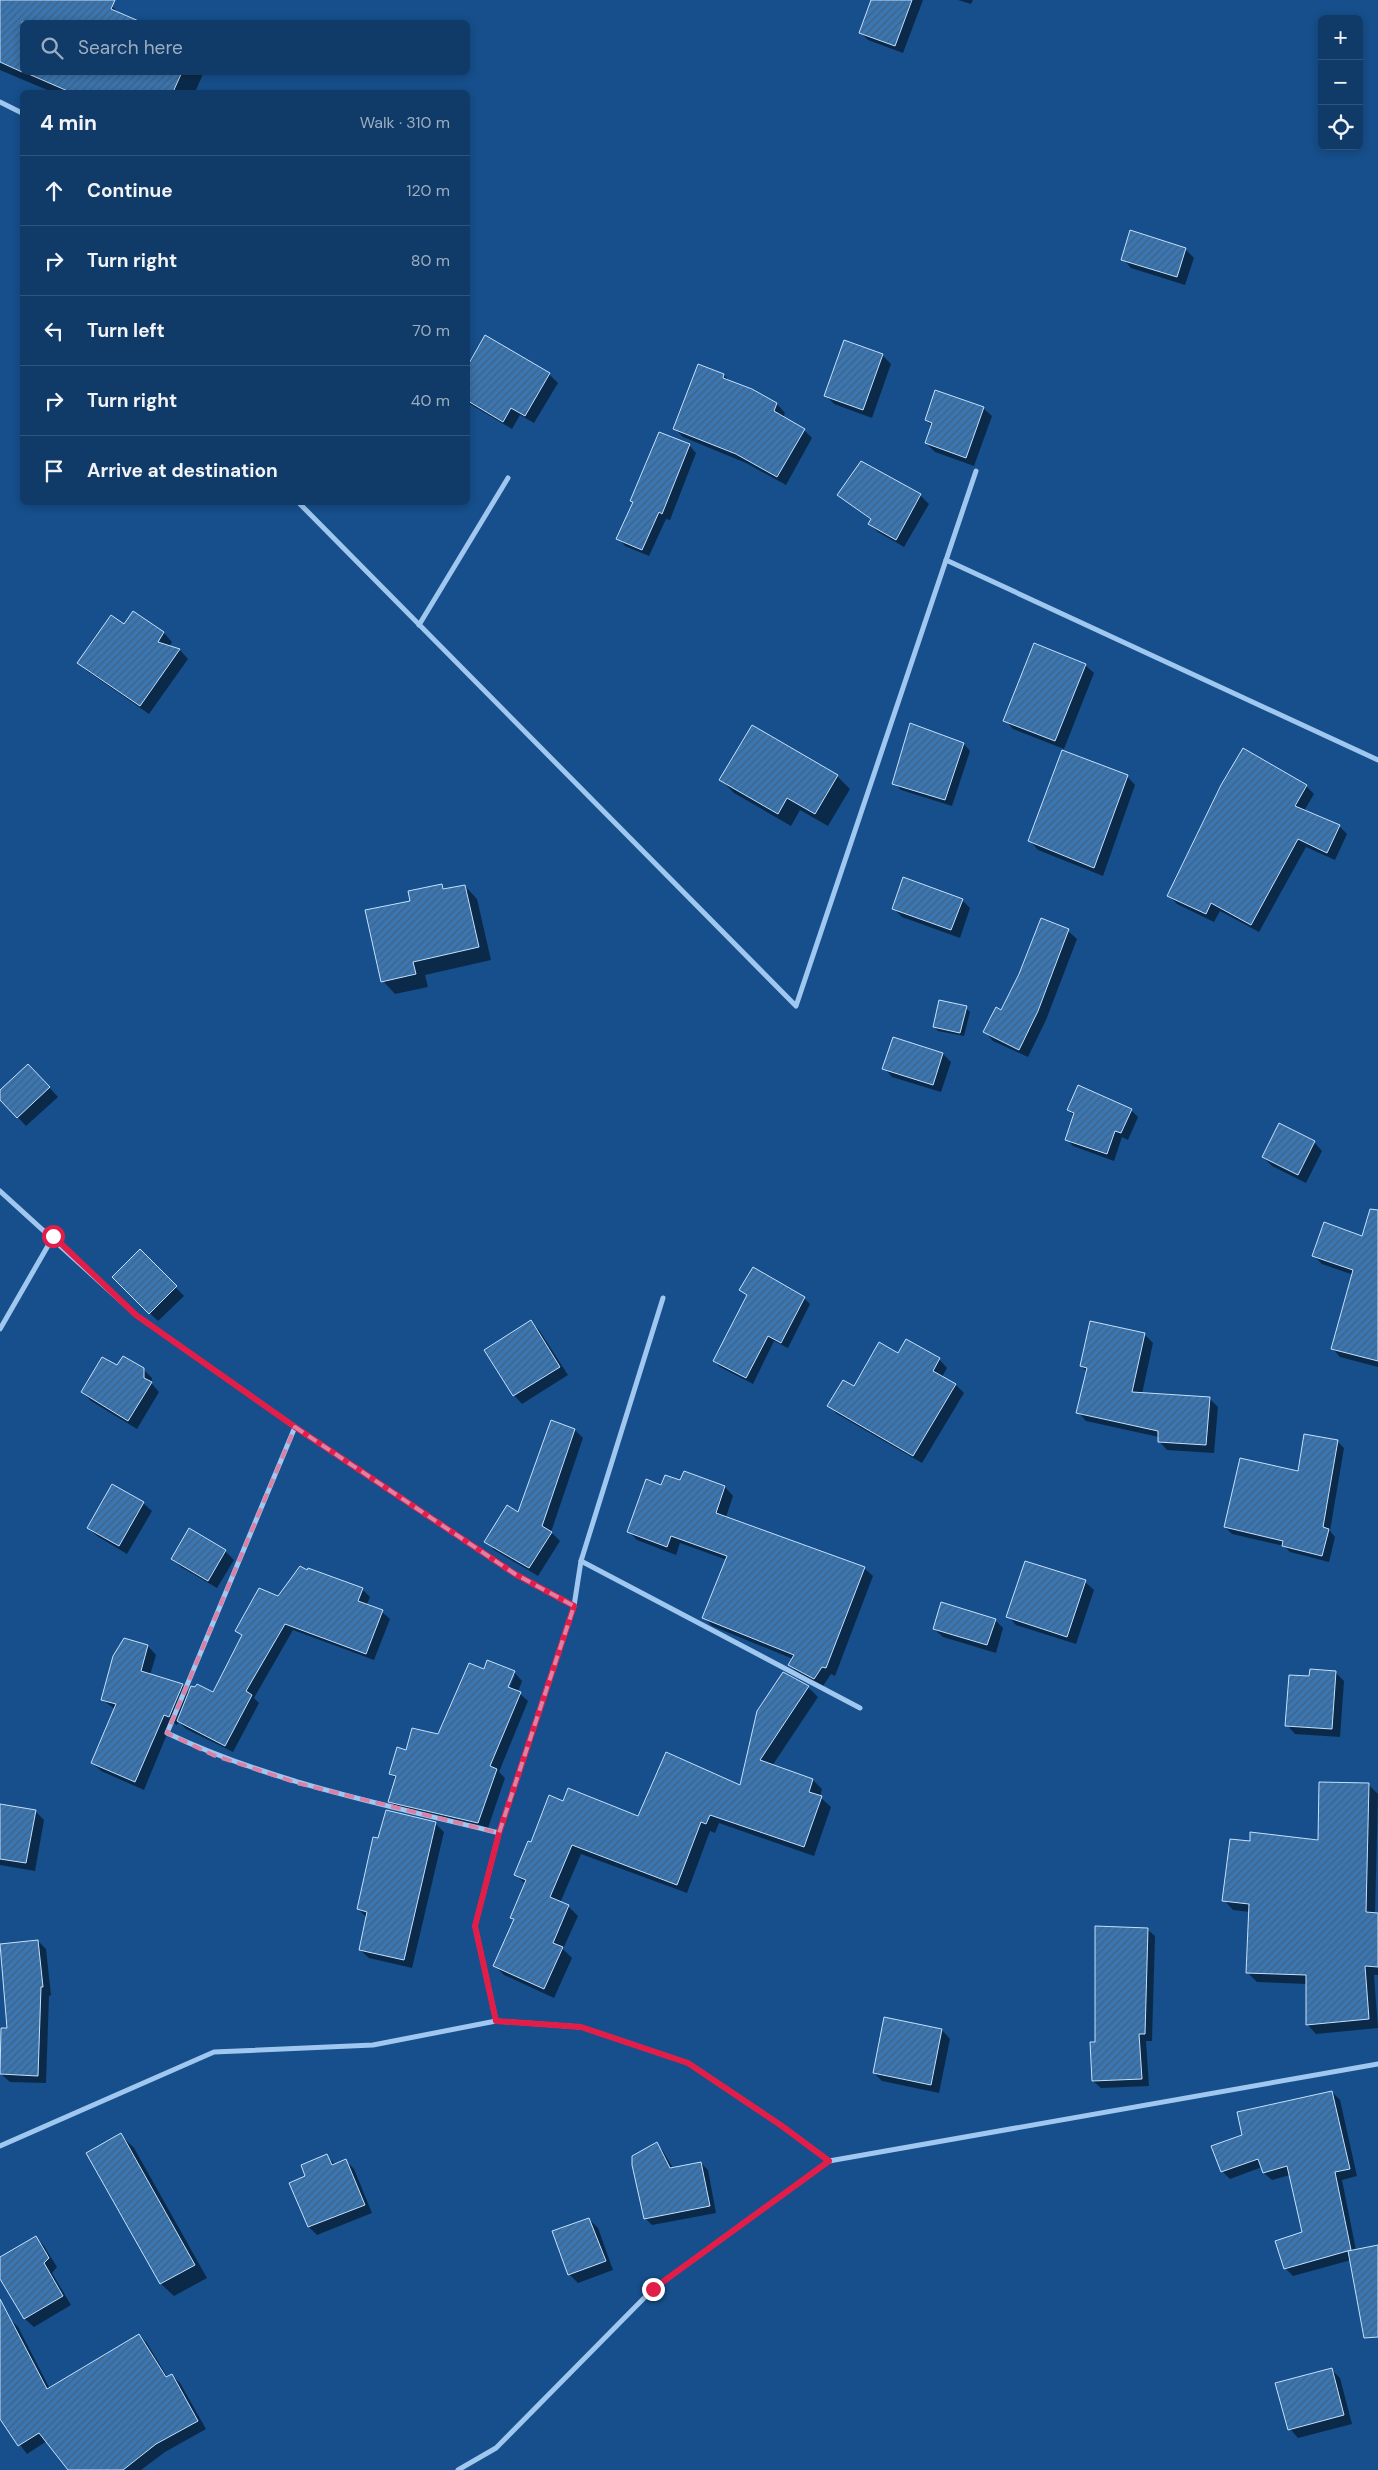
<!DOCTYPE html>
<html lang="en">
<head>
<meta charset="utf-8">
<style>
	body { margin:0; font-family:"DM Sans",sans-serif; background:#1e4671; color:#f1f3f6 }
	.controls { position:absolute; right:15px; top:15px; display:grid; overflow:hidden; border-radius:8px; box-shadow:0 2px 8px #0003 }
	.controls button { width:45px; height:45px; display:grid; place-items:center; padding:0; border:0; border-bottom:1px solid #30557c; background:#103b68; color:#f1f3f6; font:25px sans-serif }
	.stop { position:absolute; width:15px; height:15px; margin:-11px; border:4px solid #e11d48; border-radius:50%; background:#fff }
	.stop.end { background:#e11d48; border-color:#fff; box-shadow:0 1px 5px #0008 }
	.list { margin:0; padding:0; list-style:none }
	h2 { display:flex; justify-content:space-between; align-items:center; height:65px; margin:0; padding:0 20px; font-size:21px }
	h2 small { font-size:16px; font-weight:400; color:#9cadc0 }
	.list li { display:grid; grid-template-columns:32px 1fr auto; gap:15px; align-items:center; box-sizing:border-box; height:70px; padding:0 20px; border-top:1px solid #30557c }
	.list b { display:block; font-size:19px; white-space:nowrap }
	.list em { font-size:16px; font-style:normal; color:#9cadc0 }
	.icon { flex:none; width:28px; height:28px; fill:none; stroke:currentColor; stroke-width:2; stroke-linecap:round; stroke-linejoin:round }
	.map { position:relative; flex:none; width:1378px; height:2470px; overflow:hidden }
	.search { position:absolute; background:#103b68; box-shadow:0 2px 8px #0003; left:20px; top:20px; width:450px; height:55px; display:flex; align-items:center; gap:12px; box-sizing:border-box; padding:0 18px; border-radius:8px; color:#9cadc0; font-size:19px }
	.panel { position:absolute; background:#103b68; box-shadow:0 2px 8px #0003; left:20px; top:90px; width:450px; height:415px; border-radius:8px }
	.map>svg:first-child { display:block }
	.shadow { fill:#0007; fill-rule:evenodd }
	.building { fill:url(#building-hatch); stroke:#c5e0fb }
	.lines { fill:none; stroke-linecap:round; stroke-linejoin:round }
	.street { stroke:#9fc7ef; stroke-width:5 }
	.route { stroke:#e11d48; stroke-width:6 }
	.marked { fill:none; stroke:#dd80a5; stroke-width:4; stroke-dasharray:10 6; stroke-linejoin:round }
</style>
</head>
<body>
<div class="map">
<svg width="1378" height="2470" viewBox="0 0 1378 2470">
	<defs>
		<pattern id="building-hatch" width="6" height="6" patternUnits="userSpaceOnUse" patternTransform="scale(1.25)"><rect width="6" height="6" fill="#3a76b2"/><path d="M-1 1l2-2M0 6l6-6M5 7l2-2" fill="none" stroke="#43617f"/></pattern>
	</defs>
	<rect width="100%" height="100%" fill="#164f8b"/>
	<g class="shadow">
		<path d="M 0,0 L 97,0 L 112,6 L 120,15 L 138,22 L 22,22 L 22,72 L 204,72 L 195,92 L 52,92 L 0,70 Z"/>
		<path d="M 873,0 L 923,0 L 903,53 L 868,40 L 860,32 Z"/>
		<path d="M 958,0 L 973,0 L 971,4 Z"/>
		<path d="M 1185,249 L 1194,258 L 1185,285 L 1131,268 L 1123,259 Z"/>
		<path d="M 485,337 L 549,374 L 558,383 L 534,423 L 520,415 L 512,429 L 468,403 L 468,367 Z"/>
		<path d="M 882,355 L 891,364 L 872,418 L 834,404 L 826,396 Z"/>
		<path d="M 724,375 L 730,382 L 777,404 L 785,413 L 783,418 L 804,430 L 812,438 L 786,485 L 746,463 L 683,437 L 675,429 Z"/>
		<path d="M 983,408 L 992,416 L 974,466 L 935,452 L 926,443 L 932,426 L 926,420 Z"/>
		<path d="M 689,445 L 696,453 L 670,520 L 666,519 L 649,556 L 625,546 L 618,538 Z"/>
		<path d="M 839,495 L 920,495 L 929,504 L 904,547 L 878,532 L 869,524 L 871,520 Z"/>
		<path d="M 133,613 L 164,633 L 172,642 L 169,647 L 180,650 L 188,659 L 149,714 L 87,671 L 79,663 L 125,626 Z"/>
		<path d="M 1085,665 L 1094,673 L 1064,749 L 1013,729 L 1005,720 Z"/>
		<path d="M 964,744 L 970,751 L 952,806 L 901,790 L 894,783 Z"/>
		<path d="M 837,776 L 850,789 L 828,826 L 800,810 L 791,826 L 734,793 L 721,780 Z"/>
		<path d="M 1127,776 L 1135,785 L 1103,876 L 1038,850 L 1030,841 Z"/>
		<path d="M 1306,786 L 1314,794 L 1304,811 L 1339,826 L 1347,834 L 1335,860 L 1306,847 L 1259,932 L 1220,911 L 1214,922 L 1177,904 L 1169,896 Z"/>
		<path d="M 441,885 L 446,890 L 465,886 L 477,899 L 491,960 L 425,975 L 428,987 L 395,994 L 383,981 L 411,902 Z"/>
		<path d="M 962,900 L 970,908 L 960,938 L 902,917 L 893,908 Z"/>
		<path d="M 1068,931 L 1077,939 L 1046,1020 L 1028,1057 L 993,1041 L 985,1032 Z"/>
		<path d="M 966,1008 L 970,1012 L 964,1036 L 938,1031 L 934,1027 Z"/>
		<path d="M 943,1054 L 951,1062 L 941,1092 L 892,1077 L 884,1068 Z"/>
		<path d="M 37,1074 L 58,1097 L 26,1126 L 0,1098 L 0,1091 Z"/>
		<path d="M 1068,1110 L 1131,1110 L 1138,1117 L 1128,1140 L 1122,1137 L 1114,1161 L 1073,1146 L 1066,1139 L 1074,1116 Z"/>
		<path d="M 1314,1142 L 1322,1151 L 1306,1183 L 1272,1166 L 1263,1157 Z"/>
		<path d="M 1378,1243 L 1378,1367 L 1340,1357 L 1332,1348 L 1368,1280 L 1322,1264 L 1313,1255 Z"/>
		<path d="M 140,1251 L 184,1296 L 158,1321 L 113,1277 Z"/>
		<path d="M 741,1290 L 804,1298 L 810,1304 L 788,1348 L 774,1341 L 753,1384 L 720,1367 L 714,1361 L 748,1297 Z"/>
		<path d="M 531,1322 L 539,1330 L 568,1375 L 522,1404 L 514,1395 Z"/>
		<path d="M 1091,1322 L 1145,1335 L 1153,1343 L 1142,1394 L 1209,1398 L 1218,1407 L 1214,1453 L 1167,1450 L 1159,1441 L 1159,1437 L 1086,1421 L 1078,1412 L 1087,1372 L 1081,1366 Z"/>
		<path d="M 899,1354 L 939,1359 L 947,1368 L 942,1377 L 956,1385 L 964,1393 L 922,1463 L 837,1414 L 829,1406 Z"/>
		<path d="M 117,1367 L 143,1369 L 152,1378 L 152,1384 L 159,1392 L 137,1429 L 91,1401 L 82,1392 Z"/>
		<path d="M 552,1422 L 575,1430 L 583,1438 L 551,1532 L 560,1541 L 538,1576 L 494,1550 L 486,1541 L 519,1514 Z"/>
		<path d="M 1337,1441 L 1344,1448 L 1330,1531 L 1335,1537 L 1329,1562 L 1290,1552 L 1284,1546 L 1232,1534 L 1225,1527 Z"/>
		<path d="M 684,1472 L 725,1487 L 733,1496 L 726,1517 L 864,1568 L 873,1576 L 835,1676 L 831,1674 L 823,1686 L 798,1673 L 789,1665 L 793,1659 L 712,1626 L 704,1618 L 727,1560 L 680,1543 L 676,1555 L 637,1540 L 629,1532 L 662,1487 L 681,1482 Z"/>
		<path d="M 143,1503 L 152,1511 L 127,1554 L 97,1536 L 88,1528 Z"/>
		<path d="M 190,1529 L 225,1551 L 234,1560 L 217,1588 L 181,1567 L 172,1559 Z"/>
		<path d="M 307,1572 L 362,1589 L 370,1597 L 366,1606 L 382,1612 L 390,1619 L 374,1660 L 293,1630 L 254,1698 L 259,1703 L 233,1752 L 186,1729 L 179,1722 L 177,1725 L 172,1722 L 144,1790 L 101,1771 L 92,1763 L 115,1709 L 102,1700 L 148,1646 L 156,1655 L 150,1675 L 182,1685 L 190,1693 L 213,1694 L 243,1637 L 236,1630 Z"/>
		<path d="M 1085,1582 L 1094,1590 L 1076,1644 L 1016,1625 L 1008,1616 Z"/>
		<path d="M 995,1620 L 1003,1628 L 996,1653 L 943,1637 L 934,1629 Z"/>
		<path d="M 484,1671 L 514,1672 L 522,1681 L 518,1692 L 528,1701 L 499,1772 L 505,1778 L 487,1831 L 398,1810 L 390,1801 L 396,1779 L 391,1774 L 407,1751 L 439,1736 ZM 512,1675 L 515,1675 L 507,1693 L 505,1692 Z"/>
		<path d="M 1335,1672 L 1344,1681 L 1340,1737 L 1295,1734 L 1287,1725 L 1310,1678 Z"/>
		<path d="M 808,1687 L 818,1697 L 772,1766 L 813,1780 L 822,1789 L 820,1797 L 831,1807 L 814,1856 L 719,1823 L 715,1833 L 710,1831 L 687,1893 L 581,1854 L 560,1903 L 568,1906 L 578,1916 L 563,1949 L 572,1958 L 554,1998 L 504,1975 L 495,1966 L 515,1921 L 511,1917 L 525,1884 L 515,1874 L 532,1844 L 564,1802 L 639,1817 L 741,1786 Z"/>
		<path d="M 1369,1785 L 1378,1794 L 1375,1914 L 1378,1914 L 1378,1975 L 1374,1975 L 1378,2028 L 1316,2034 L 1307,2024 L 1307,1984 L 1257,1982 L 1247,1972 L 1250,1912 L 1233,1910 L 1224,1900 L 1251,1842 L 1319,1842 Z"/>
		<path d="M 0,1805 L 35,1811 L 44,1820 L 35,1871 L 0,1865 Z"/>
		<path d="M 435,1823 L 444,1832 L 412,1968 L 369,1958 L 360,1950 L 367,1918 L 358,1909 L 378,1839 Z"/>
		<path d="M 1147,1929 L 1155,1936 L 1152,2041 L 1146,2041 L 1149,2086 L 1101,2088 L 1093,2081 L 1096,2043 Z"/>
		<path d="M 38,1941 L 46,1949 L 51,1995 L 49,1996 L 46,2083 L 10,2082 L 1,2074 L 9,2030 L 0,1945 Z"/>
		<path d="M 942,2030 L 950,2039 L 939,2093 L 882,2081 L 874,2073 Z"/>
		<path d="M 1332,2092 L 1340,2100 L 1357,2176 L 1342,2180 L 1356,2250 L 1378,2248 L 1378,2308 L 1351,2260 L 1293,2276 L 1285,2268 L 1303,2233 L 1290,2175 L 1272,2180 L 1264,2173 L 1262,2167 L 1230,2179 L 1222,2171 L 1244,2136 Z"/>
		<path d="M 121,2135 L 134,2148 L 207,2278 L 174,2296 L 161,2284 L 88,2153 Z"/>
		<path d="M 657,2144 L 663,2151 L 673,2168 L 701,2163 L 708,2170 L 716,2213 L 652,2225 L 645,2218 Z"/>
		<path d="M 326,2156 L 335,2164 L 346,2161 L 354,2169 L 372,2213 L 317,2235 L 309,2227 L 306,2177 Z"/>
		<path d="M 589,2219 L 598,2228 L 613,2270 L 578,2283 L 569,2274 Z"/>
		<path d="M 36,2237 L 44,2246 L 57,2267 L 52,2273 L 71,2305 L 34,2327 L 25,2319 L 0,2277 L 0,2259 Z"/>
		<path d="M 10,2319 L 18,2327 L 50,2389 L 139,2335 L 147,2343 L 168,2378 L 172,2375 L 180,2383 L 206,2429 L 165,2452 L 141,2470 L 70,2470 L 47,2441 L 27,2454 L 0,2419 L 0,2324 Z"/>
		<path d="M 1332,2370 L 1340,2378 L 1352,2424 L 1298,2438 L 1290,2429 Z"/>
	</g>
	<g class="building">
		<path d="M 0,0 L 115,0 L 111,9 L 141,22 L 22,22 L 22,72 L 0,62 Z"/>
		<path d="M 871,0 L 912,0 L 895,46 L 859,33 Z"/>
		<path d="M 24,72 L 182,72 L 173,92 L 70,92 Z"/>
		<path d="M 1130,230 L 1186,248 L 1177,277 L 1121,260 Z"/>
		<path d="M 485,335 L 550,373 L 525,416 L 511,408 L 503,422 L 468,401 L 468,365 Z"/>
		<path d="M 844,340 L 883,354 L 863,410 L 824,396 Z"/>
		<path d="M 698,364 L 724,374 L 723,378 L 752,389 L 777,403 L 774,411 L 805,429 L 777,477 L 736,454 L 673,429 Z"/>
		<path d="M 935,390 L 984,407 L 966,458 L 925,443 L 932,423 L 925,420 Z"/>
		<path d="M 659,432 L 690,444 L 662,514 L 659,512 L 642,550 L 616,539 L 633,502 L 630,501 Z"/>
		<path d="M 861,461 L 921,494 L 896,540 L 868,524 L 871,519 L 837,495 Z"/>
		<path d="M 133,611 L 164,632 L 158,642 L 180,649 L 140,706 L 77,663 L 111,615 L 124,624 Z"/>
		<path d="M 1034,643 L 1086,664 L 1055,741 L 1003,721 Z"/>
		<path d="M 910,723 L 964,743 L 945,800 L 892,784 Z"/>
		<path d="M 752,725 L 838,775 L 815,814 L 787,798 L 778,814 L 719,780 Z"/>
		<path d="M 1243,748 L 1307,785 L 1295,806 L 1340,825 L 1327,853 L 1298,839 L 1251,925 L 1211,903 L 1206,914 L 1167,896 L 1221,785 Z"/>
		<path d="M 1062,750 L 1128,775 L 1094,868 L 1028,841 Z"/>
		<path d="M 903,877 L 963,899 L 951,930 L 892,909 Z"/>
		<path d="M 442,884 L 443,889 L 465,885 L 479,947 L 413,962 L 416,974 L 381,982 L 365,910 L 410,901 L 408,891 Z"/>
		<path d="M 1041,918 L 1069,929 L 1038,1011 L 1019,1050 L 983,1032 L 996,1007 L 1001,1010 L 1019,974 Z"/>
		<path d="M 939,1000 L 967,1006 L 960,1033 L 933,1027 Z"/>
		<path d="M 893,1037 L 943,1053 L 933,1085 L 882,1069 Z"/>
		<path d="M 28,1064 L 50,1087 L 17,1118 L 0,1100 L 0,1090 Z"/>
		<path d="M 1078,1085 L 1132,1109 L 1121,1133 L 1115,1131 L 1107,1154 L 1065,1140 L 1074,1113 L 1067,1110 Z"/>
		<path d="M 1279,1123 L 1315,1141 L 1298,1175 L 1262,1157 Z"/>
		<path d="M 1370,1209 L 1378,1210 L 1378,1361 L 1331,1349 L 1353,1270 L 1312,1256 L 1324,1222 L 1362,1236 Z"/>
		<path d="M 140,1249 L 177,1286 L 149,1314 L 112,1277 Z"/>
		<path d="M 753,1267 L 805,1297 L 781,1343 L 768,1336 L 746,1378 L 713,1361 L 747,1295 L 739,1290 Z"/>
		<path d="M 531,1320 L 560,1367 L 513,1396 L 484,1350 Z"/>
		<path d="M 1090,1321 L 1145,1333 L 1132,1392 L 1210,1397 L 1206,1445 L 1158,1442 L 1158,1431 L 1076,1413 L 1087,1368 L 1080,1366 Z"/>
		<path d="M 906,1339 L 940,1358 L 933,1371 L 956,1384 L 913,1456 L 827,1406 L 843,1380 L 854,1386 L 879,1342 L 898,1353 Z"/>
		<path d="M 123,1356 L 144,1368 L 144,1378 L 152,1382 L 128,1421 L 81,1392 L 102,1357 L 117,1365 Z"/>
		<path d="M 551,1420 L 575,1429 L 542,1526 L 552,1532 L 529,1568 L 484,1542 L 507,1505 L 518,1512 Z"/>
		<path d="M 1304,1434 L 1338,1440 L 1323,1527 L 1329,1529 L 1322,1556 L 1282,1546 L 1283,1541 L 1224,1527 L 1240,1458 L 1298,1471 Z"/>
		<path d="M 684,1471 L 725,1486 L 716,1513 L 865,1567 L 826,1668 L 822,1667 L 814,1679 L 788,1665 L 794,1655 L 702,1618 L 727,1556 L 671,1536 L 667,1547 L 627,1532 L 646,1479 L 661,1485 L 665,1475 L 680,1480 Z"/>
		<path d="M 112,1484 L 144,1502 L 119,1546 L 87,1528 Z"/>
		<path d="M 189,1528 L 226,1550 L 208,1581 L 171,1559 Z"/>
		<path d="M 1025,1561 L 1086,1580 L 1067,1637 L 1006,1617 Z"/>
		<path d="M 300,1566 L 307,1570 L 308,1568 L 363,1588 L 358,1601 L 383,1610 L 366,1654 L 285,1624 L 246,1691 L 252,1695 L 225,1746 L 177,1721 L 191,1686 L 195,1687 L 197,1684 L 213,1692 L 242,1635 L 235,1631 L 259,1588 L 278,1596 Z"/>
		<path d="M 941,1602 L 996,1619 L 987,1645 L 933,1629 Z"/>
		<path d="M 124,1638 L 148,1645 L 141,1671 L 183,1684 L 169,1717 L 164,1715 L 135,1782 L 91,1763 L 116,1704 L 101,1700 L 113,1656 Z"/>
		<path d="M 487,1660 L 515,1671 L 508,1687 L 521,1692 L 490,1766 L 497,1769 L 478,1823 L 388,1802 L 396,1776 L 389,1774 L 397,1747 L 406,1750 L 412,1728 L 438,1734 L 469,1663 L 484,1669 Z"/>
		<path d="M 1310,1669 L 1336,1671 L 1332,1729 L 1285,1726 L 1289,1675 L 1309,1676 Z"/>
		<path d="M 783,1672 L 809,1686 L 760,1760 L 813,1779 L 809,1792 L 822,1796 L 804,1847 L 710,1815 L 706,1824 L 701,1822 L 677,1885 L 572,1845 L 550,1897 L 569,1905 L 553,1943 L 563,1947 L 544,1989 L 493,1966 L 514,1919 L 510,1918 L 526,1880 L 514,1875 L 528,1841 L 531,1842 L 549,1795 L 563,1801 L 568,1788 L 638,1816 L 666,1752 L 740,1785 L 757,1711 Z"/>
		<path d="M 1319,1782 L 1369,1783 L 1366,1912 L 1378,1913 L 1378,1967 L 1365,1966 L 1369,2019 L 1306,2025 L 1306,1975 L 1246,1973 L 1249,1904 L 1222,1901 L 1230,1839 L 1250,1841 L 1250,1832 L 1318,1840 Z"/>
		<path d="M 0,1804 L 36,1810 L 26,1863 L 0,1859 Z"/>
		<path d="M 386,1810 L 436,1822 L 404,1960 L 359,1950 L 367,1912 L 357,1909 L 373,1837 L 378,1838 Z"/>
		<path d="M 1095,1926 L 1148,1928 L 1145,2034 L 1139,2034 L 1142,2079 L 1092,2081 L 1090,2042 L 1095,2042 Z"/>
		<path d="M 38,1940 L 43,1987 L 41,1987 L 38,2076 L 0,2074 L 1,2028 L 7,2028 L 0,1944 Z"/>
		<path d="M 884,2017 L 942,2029 L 931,2085 L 873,2073 Z"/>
		<path d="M 1332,2091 L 1350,2169 L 1335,2172 L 1351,2250 L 1284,2269 L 1275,2241 L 1302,2232 L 1287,2166 L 1263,2173 L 1258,2159 L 1221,2172 L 1211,2146 L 1242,2135 L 1237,2112 Z"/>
		<path d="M 121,2133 L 195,2265 L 160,2284 L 86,2153 Z"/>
		<path d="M 657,2142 L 670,2168 L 701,2162 L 710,2206 L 644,2219 L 632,2165 L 632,2156 Z"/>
		<path d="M 327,2154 L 332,2165 L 346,2159 L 365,2205 L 308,2227 L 289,2183 L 305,2176 L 301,2165 Z"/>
		<path d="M 589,2218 L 606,2261 L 568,2275 L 552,2231 Z"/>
		<path d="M 36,2236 L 49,2258 L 44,2263 L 63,2296 L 24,2319 L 0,2279 L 0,2257 Z"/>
		<path d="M 1378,2245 L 1378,2337 L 1364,2338 L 1348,2251 Z"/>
		<path d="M 0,2299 L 47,2389 L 139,2334 L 166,2377 L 172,2374 L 198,2421 L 156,2444 L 123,2470 L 68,2470 L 39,2433 L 18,2446 L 0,2419 Z"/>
		<path d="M 1332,2368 L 1344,2415 L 1288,2430 L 1275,2383 Z"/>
	</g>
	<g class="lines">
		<g class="street">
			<path d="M 0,102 L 22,113"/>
			<path d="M 298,502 L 796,1006 L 976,471"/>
			<path d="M 946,560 L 1378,760"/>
			<path d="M 419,625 L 508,478"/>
			<path d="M 0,1191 L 136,1315 L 295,1427 L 515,1574 L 574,1606"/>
			<path d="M 0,1329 L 53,1237"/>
			<path d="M 295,1427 L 167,1733 C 272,1783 387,1805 499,1833"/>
			<path d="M 581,1561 L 860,1708"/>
			<path d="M 496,2021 L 475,1926 L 499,1833 L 574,1606 L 581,1561 L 663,1298"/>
			<path d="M 0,2146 L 214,2052 L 373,2045 L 496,2021 L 581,2027 L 688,2063 L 782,2126 L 829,2161"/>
			<path d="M 458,2470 L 496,2448 L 653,2289 L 829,2161 L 1378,2064"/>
		</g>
	</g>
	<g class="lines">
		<path class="route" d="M 53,1236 L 136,1315 L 295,1427 L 515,1574 L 574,1606 L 499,1833 L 475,1926 L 496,2021 L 581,2027 L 688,2063 L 782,2126 L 829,2161 L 653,2289"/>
	</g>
	<path class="marked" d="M 295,1427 L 515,1574 L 574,1606 L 499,1833 L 297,1783 L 213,1755 L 167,1733 Z"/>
</svg>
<div class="controls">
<button>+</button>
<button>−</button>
<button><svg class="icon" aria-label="locate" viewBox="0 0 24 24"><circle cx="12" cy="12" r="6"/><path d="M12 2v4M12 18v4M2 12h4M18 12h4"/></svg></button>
</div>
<div class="stop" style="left:53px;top:1236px"></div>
<div class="stop end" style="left:653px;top:2289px"></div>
<div class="search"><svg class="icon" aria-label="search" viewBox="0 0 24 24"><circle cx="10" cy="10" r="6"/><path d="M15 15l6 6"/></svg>Search here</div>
<section class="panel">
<h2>4 min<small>Walk · 310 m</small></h2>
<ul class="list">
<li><svg class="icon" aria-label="ahead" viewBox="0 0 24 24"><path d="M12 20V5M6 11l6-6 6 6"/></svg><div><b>Continue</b></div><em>120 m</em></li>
<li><svg class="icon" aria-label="right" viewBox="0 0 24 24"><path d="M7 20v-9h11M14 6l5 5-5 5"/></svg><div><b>Turn right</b></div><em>80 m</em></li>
<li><svg class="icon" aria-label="left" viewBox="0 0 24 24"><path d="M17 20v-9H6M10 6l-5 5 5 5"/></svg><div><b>Turn left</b></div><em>70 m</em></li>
<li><svg class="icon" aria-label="right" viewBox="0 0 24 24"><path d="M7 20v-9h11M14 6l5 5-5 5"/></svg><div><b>Turn right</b></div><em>40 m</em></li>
<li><svg class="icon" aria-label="arrive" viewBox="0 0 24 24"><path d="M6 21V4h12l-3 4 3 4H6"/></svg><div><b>Arrive at destination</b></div></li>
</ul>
</section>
</div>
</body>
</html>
